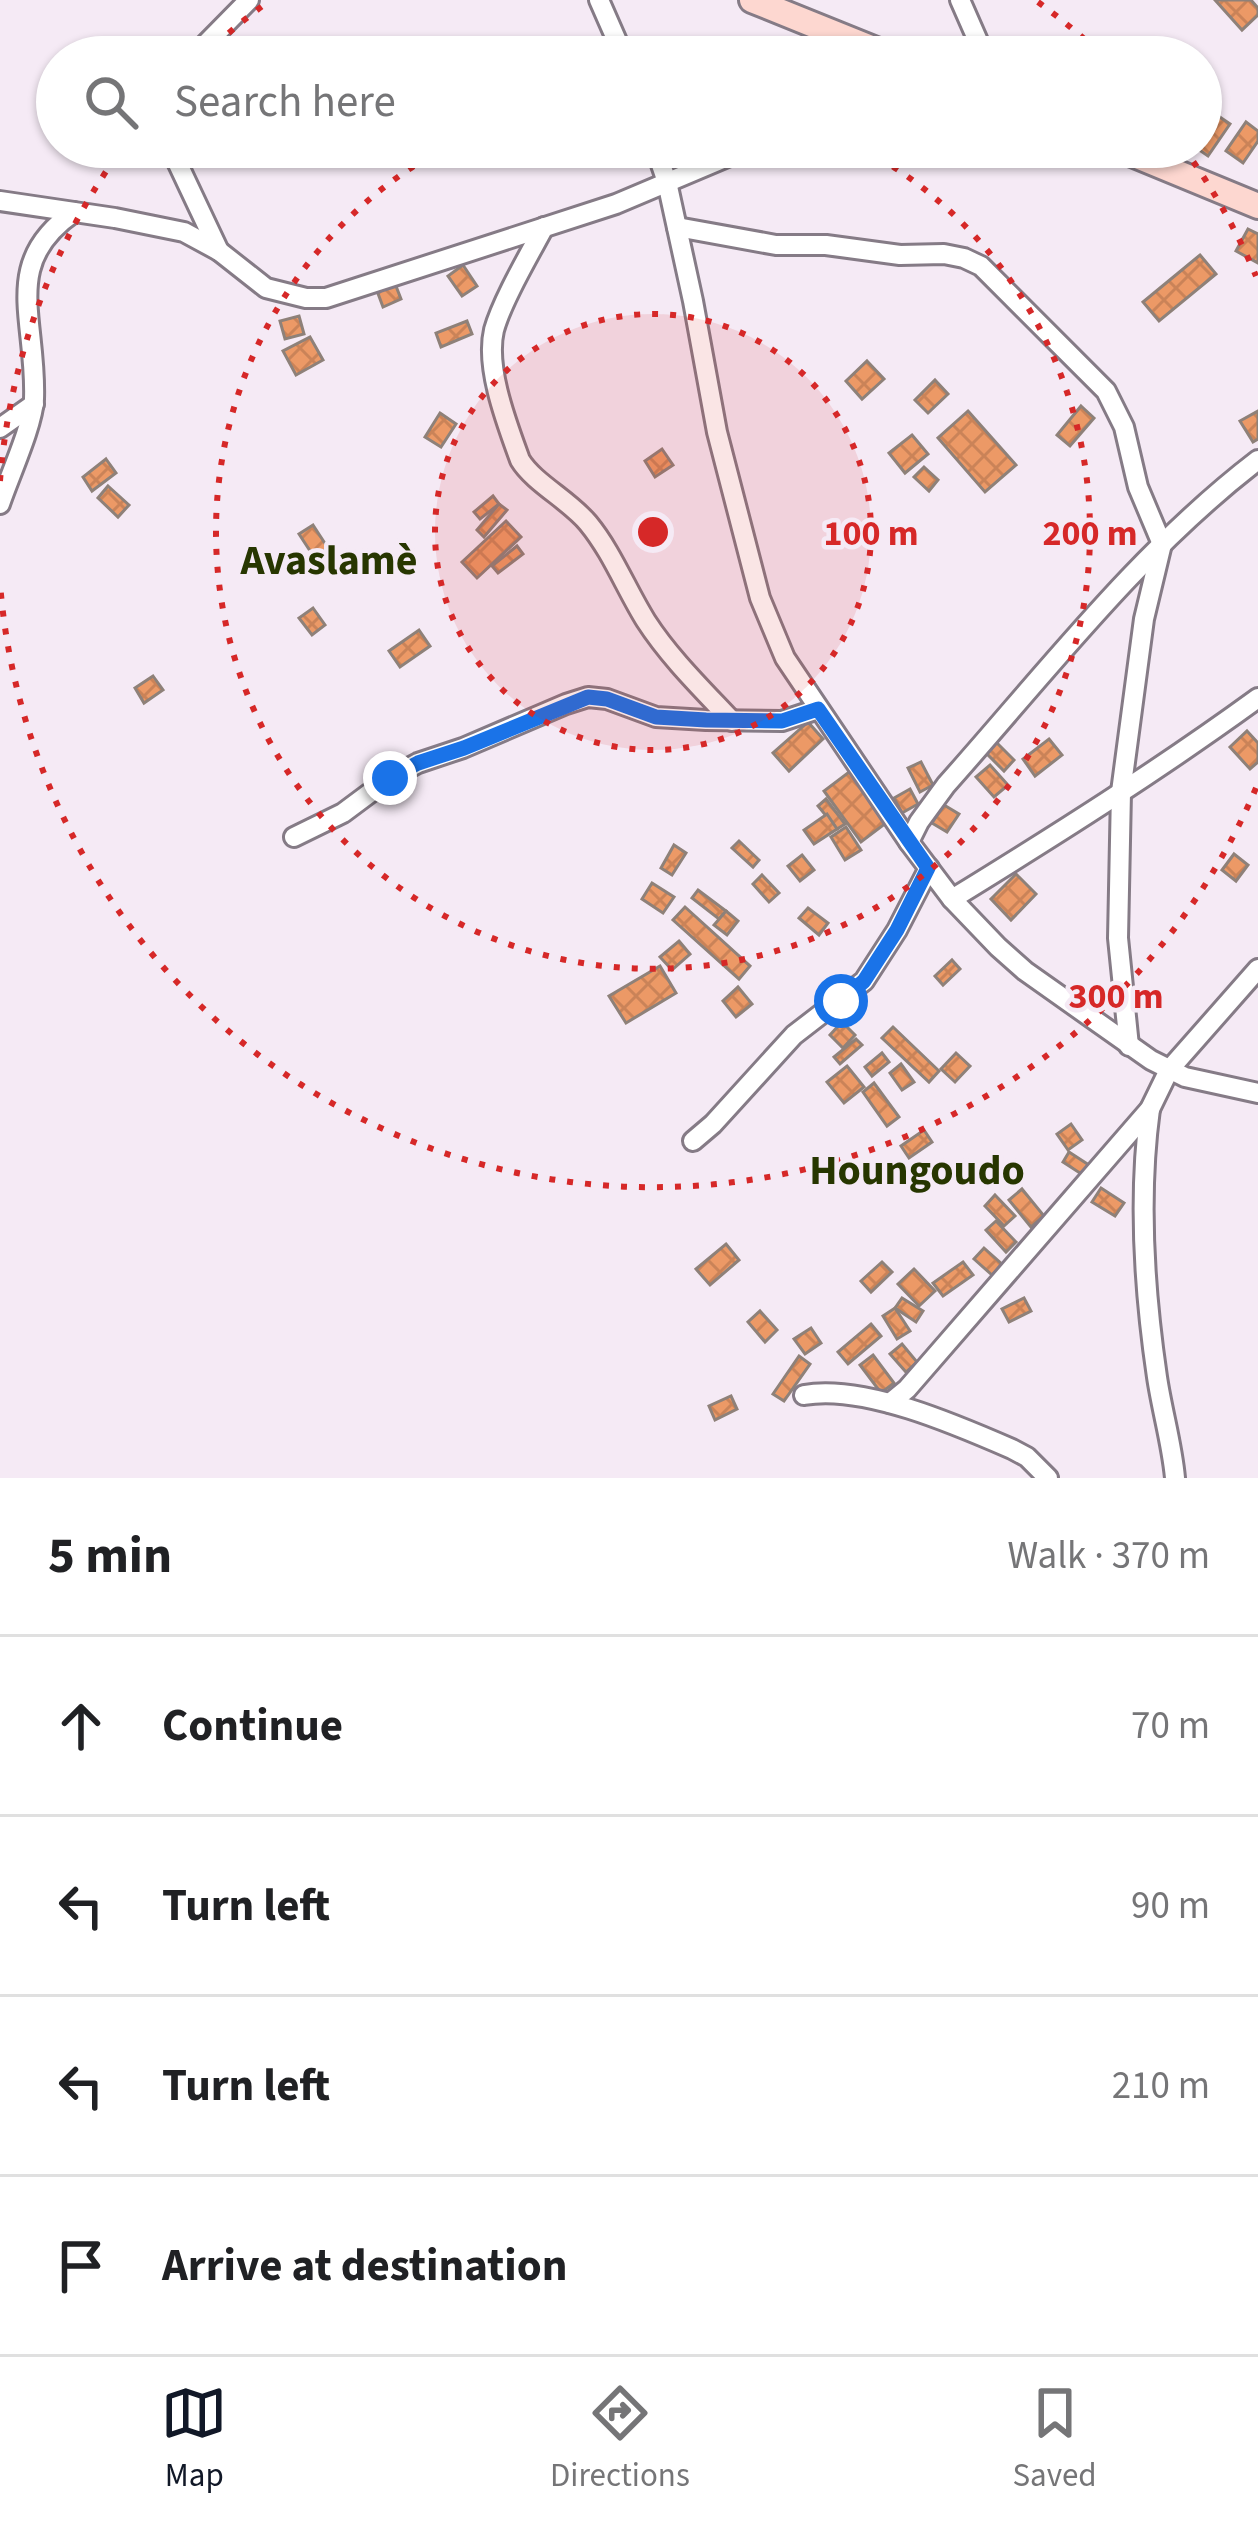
<!DOCTYPE html>
<html lang="en">
<head>
<meta charset="utf-8">
<style>
	body { margin:0; font-family:"Source Sans 3",sans-serif; background:#f6f6f6; color:#202124 }
	.stop { position:absolute; width:36px; height:36px; margin:-27px; border:9px solid #1a73e8; border-radius:50%; background:#fff }
	.stop.end { background:#1a73e8; border-color:#fff; box-shadow:0 3px 12px #0008 }
	.list { margin:0; padding:0; list-style:none }
	h2 { display:flex; justify-content:space-between; align-items:center; height:156px; margin:0; padding:0 48px; font-size:51px }
	h2 small { font-size:39px; font-weight:400; color:#757577 }
	.list li { display:grid; grid-template-columns:78px 1fr auto; gap:36px; align-items:center; box-sizing:border-box; height:180px; padding:0 48px; border-top:3px solid #e0e0e0 }
	.list b { display:block; font-size:45px; white-space:nowrap }
	.list em { font-size:39px; font-style:normal; color:#757577 }
	.icon { flex:none; width:66px; height:66px; fill:none; stroke:currentColor; stroke-width:2; stroke-linecap:round; stroke-linejoin:round }
	.map { position:relative; flex:none; width:1258px; height:1478px; overflow:hidden }
	.search { position:absolute; background:#fff; box-shadow:0 3px 9px #0004; left:36px; right:36px; top:36px; height:132px; display:flex; align-items:center; gap:30px; box-sizing:border-box; padding:0 42px; border-radius:66px; color:#757577; font-size:45px }
	.sheet { height:876px; background:#fff }
	nav { display:flex; justify-content:space-around; align-items:center; box-sizing:border-box; height:168px; border-top:3px solid #e0e0e0; background:#fff; font-size:33px; color:#757577 }
	nav a { display:grid; justify-items:center; gap:6px }
	nav .on { color:#111827 }
	.map>svg:first-child { display:block }
	.building { fill:url(#building-cross-hatch); stroke:#8e8179; stroke-width:3 }
	.lines { fill:none; stroke-linecap:round; stroke-linejoin:round }
	.street-casing { stroke:#857b86; stroke-width:24 }
	.secondary-casing { stroke:#857b86; stroke-width:30 }
	.street { stroke:#fff; stroke-width:18 }
	.secondary { stroke:#fdd7d0; stroke-width:24 }
	.route { stroke:#1a73e8; stroke-width:15 }
	.ring { fill:none; stroke:#d62828; stroke-width:6; stroke-dasharray:6 12 }
	.labels { text-anchor:middle; dominant-baseline:central; stroke-width:9; stroke-linejoin:round; paint-order:stroke }
	.quarter-label { font-size:42px; font-weight:bold; fill:#273600; stroke:#f5eaf5 }
	.centre { fill:#d62828; stroke:#f5eaf5; stroke-width:6 }
	.ring-label { font-size:36px; text-anchor:middle; font-weight:bold; fill:#d62828; stroke:#f5eaf5; stroke-width:9; stroke-linejoin:round; paint-order:stroke }
</style>
</head>
<body>
<div class="map">
<svg width="1258" height="1478" viewBox="0 0 1258 1478">
	<defs>
		<pattern id="building-cross-hatch" width="8" height="8" patternUnits="userSpaceOnUse" patternTransform="scale(3)"><rect width="8" height="8" fill="#ec9966"/><path d="M0 0l8 8M0 8l8-8" fill="none" stroke="#ca8358"/></pattern>
	</defs>
	<rect width="100%" height="100%" fill="#f5eaf5"/>
	<g class="building">
		<path d="M 1215,0 L 1251,0 L 1258,8 L 1258,15 L 1242,30 Z"/>
		<path d="M 1208,109 L 1230,124 L 1208,156 L 1195,147 L 1201,147 L 1201,119 Z"/>
		<path d="M 1246,122 L 1258,131 L 1258,141 L 1243,163 L 1226,151 Z"/>
		<path d="M 1248,229 L 1258,234 L 1258,263 L 1236,251 Z"/>
		<path d="M 1200,255 L 1216,274 L 1159,321 L 1143,302 Z"/>
		<path d="M 463,265 L 477,286 L 462,296 L 448,276 Z"/>
		<path d="M 394,281 L 401,299 L 383,307 L 376,288 Z"/>
		<path d="M 299,316 L 304,334 L 285,339 L 280,321 Z"/>
		<path d="M 467,321 L 472,334 L 441,347 L 436,333 Z"/>
		<path d="M 310,337 L 323,360 L 296,375 L 283,351 Z"/>
		<path d="M 867,361 L 884,379 L 862,399 L 846,381 Z"/>
		<path d="M 935,380 L 948,394 L 928,413 L 915,400 Z"/>
		<path d="M 1081,406 L 1094,418 L 1070,446 L 1057,435 Z"/>
		<path d="M 968,411 L 1016,465 L 985,492 L 938,438 Z"/>
		<path d="M 1258,411 L 1258,439 L 1253,442 L 1240,421 Z"/>
		<path d="M 440,413 L 456,424 L 441,447 L 425,437 Z"/>
		<path d="M 912,435 L 928,454 L 905,473 L 889,453 Z"/>
		<path d="M 662,449 L 673,465 L 655,477 L 645,461 Z"/>
		<path d="M 106,459 L 116,473 L 92,491 L 83,477 Z"/>
		<path d="M 924,467 L 938,480 L 929,491 L 914,477 Z"/>
		<path d="M 108,486 L 129,505 L 118,517 L 98,498 Z"/>
		<path d="M 493,496 L 499,504 L 480,519 L 474,512 Z"/>
		<path d="M 499,504 L 507,510 L 484,537 L 477,530 Z"/>
		<path d="M 506,521 L 521,537 L 477,578 L 462,562 Z"/>
		<path d="M 313,525 L 328,548 L 314,557 L 299,534 Z"/>
		<path d="M 517,546 L 523,554 L 498,573 L 492,566 Z"/>
		<path d="M 313,608 L 325,625 L 312,635 L 299,618 Z"/>
		<path d="M 419,630 L 430,646 L 400,667 L 389,651 Z"/>
		<path d="M 153,676 L 163,690 L 144,703 L 135,688 Z"/>
		<path d="M 808,722 L 823,739 L 789,771 L 773,753 Z"/>
		<path d="M 1247,731 L 1258,743 L 1258,762 L 1250,769 L 1230,747 Z"/>
		<path d="M 1049,739 L 1062,755 L 1035,776 L 1023,759 Z"/>
		<path d="M 996,742 L 1014,760 L 1004,771 L 986,753 Z"/>
		<path d="M 921,762 L 933,785 L 920,792 L 908,768 Z"/>
		<path d="M 990,765 L 1008,785 L 994,797 L 976,777 Z"/>
		<path d="M 853,769 L 890,820 L 861,842 L 824,791 Z"/>
		<path d="M 910,789 L 918,804 L 902,813 L 894,798 Z"/>
		<path d="M 826,799 L 845,824 L 837,829 L 818,806 Z"/>
		<path d="M 944,805 L 959,814 L 947,832 L 932,823 Z"/>
		<path d="M 827,814 L 837,829 L 814,844 L 804,830 Z"/>
		<path d="M 846,827 L 861,850 L 845,860 L 831,837 Z"/>
		<path d="M 739,841 L 759,860 L 753,867 L 732,848 Z"/>
		<path d="M 674,845 L 686,853 L 672,875 L 661,868 Z"/>
		<path d="M 1234,854 L 1248,865 L 1236,881 L 1222,870 Z"/>
		<path d="M 802,855 L 814,870 L 800,881 L 788,866 Z"/>
		<path d="M 1016,874 L 1036,894 L 1011,920 L 991,899 Z"/>
		<path d="M 762,875 L 779,893 L 769,902 L 753,884 Z"/>
		<path d="M 652,883 L 674,897 L 663,913 L 642,899 Z"/>
		<path d="M 698,890 L 726,911 L 719,919 L 692,898 Z"/>
		<path d="M 685,907 L 750,966 L 739,979 L 673,920 Z"/>
		<path d="M 808,908 L 828,923 L 819,935 L 799,918 Z"/>
		<path d="M 726,911 L 738,921 L 727,935 L 714,925 Z"/>
		<path d="M 679,941 L 690,954 L 672,970 L 660,957 Z"/>
		<path d="M 952,960 L 960,969 L 943,985 L 935,976 Z"/>
		<path d="M 660,966 L 676,993 L 626,1023 L 609,996 Z"/>
		<path d="M 738,987 L 752,1004 L 736,1017 L 723,1001 Z"/>
		<path d="M 842,1022 L 855,1035 L 843,1048 L 830,1035 Z"/>
		<path d="M 893,1027 L 939,1071 L 929,1082 L 882,1038 Z"/>
		<path d="M 856,1039 L 862,1045 L 840,1064 L 834,1057 Z"/>
		<path d="M 882,1053 L 889,1062 L 872,1076 L 865,1067 Z"/>
		<path d="M 956,1053 L 970,1066 L 955,1082 L 941,1069 Z"/>
		<path d="M 901,1064 L 914,1082 L 902,1090 L 890,1073 Z"/>
		<path d="M 847,1066 L 864,1087 L 844,1103 L 827,1082 Z"/>
		<path d="M 874,1083 L 899,1117 L 887,1126 L 863,1092 Z"/>
		<path d="M 1071,1124 L 1082,1140 L 1068,1150 L 1057,1134 Z"/>
		<path d="M 924,1130 L 932,1142 L 909,1158 L 901,1146 Z"/>
		<path d="M 1069,1152 L 1092,1167 L 1086,1177 L 1063,1162 Z"/>
		<path d="M 1101,1188 L 1124,1203 L 1115,1216 L 1092,1202 Z"/>
		<path d="M 1022,1189 L 1044,1216 L 1031,1227 L 1009,1200 Z"/>
		<path d="M 995,1195 L 1015,1216 L 1004,1226 L 985,1206 Z"/>
		<path d="M 996,1221 L 1016,1242 L 1006,1252 L 986,1230 Z"/>
		<path d="M 726,1244 L 739,1260 L 710,1285 L 696,1269 Z"/>
		<path d="M 984,1248 L 1002,1264 L 992,1275 L 974,1259 Z"/>
		<path d="M 882,1262 L 892,1272 L 871,1292 L 861,1281 Z"/>
		<path d="M 963,1262 L 973,1275 L 943,1296 L 933,1283 Z"/>
		<path d="M 914,1269 L 935,1291 L 919,1306 L 898,1284 Z"/>
		<path d="M 902,1298 L 923,1311 L 916,1322 L 895,1308 Z"/>
		<path d="M 1024,1298 L 1031,1311 L 1009,1322 L 1002,1309 Z"/>
		<path d="M 895,1308 L 910,1331 L 897,1339 L 883,1316 Z"/>
		<path d="M 760,1311 L 777,1330 L 765,1342 L 748,1322 Z"/>
		<path d="M 871,1324 L 881,1336 L 848,1364 L 838,1352 Z"/>
		<path d="M 811,1328 L 821,1343 L 805,1354 L 794,1339 Z"/>
		<path d="M 902,1344 L 917,1362 L 906,1372 L 890,1354 Z"/>
		<path d="M 873,1355 L 894,1383 L 881,1393 L 860,1365 Z"/>
		<path d="M 799,1356 L 810,1364 L 784,1401 L 773,1394 Z"/>
		<path d="M 731,1396 L 737,1409 L 715,1420 L 709,1406 Z"/>
	</g>
	<g class="lines">
		<g class="street-casing">
			<g id="street">
				<path d="M 599,0 L 624,57"/>
				<path d="M 960,0 L 985,57"/>
				<path d="M 193,57 L 249,0"/>
				<path d="M 170,147 L 219,251"/>
				<path d="M 655,147 L 667,182 L 693,301 L 717,432 L 760,598 L 785,658 L 909,842 L 952,899 L 998,947 L 1025,971 L 1151,1060 L 1185,1077 L 1258,1093"/>
				<path d="M 0,201 L 115,218 L 184,232 L 219,251 L 266,288 L 306,298 L 326,298 L 616,204 L 751,147"/>
				<path d="M 544,227 C 529,255 502,301 494,330 C 485,368 507,424 520,460 C 534,483 569,500 588,523 C 612,552 626,589 646,621 C 670,658 702,689 732,721"/>
				<path d="M 677,227 L 776,245 L 826,245 L 900,255 L 944,254 L 964,258 L 981,266 L 1106,391 L 1124,427 L 1138,487 L 1162,544 L 1144,619 L 1121,792 L 1118,938 L 1129,1046"/>
				<path d="M 0,428 L 34,404"/>
				<path d="M 0,504 C 9,477 33,425 34,399 C 37,319 0,263 74,212"/>
				<path d="M 294,837 L 343,813 L 390,778 L 418,763 L 463,748 L 566,704 L 588,697 L 607,699 L 656,717 L 706,720 L 782,721 L 818,709"/>
				<path d="M 909,842 L 919,822 L 946,785 C 1045,674 1139,551 1258,460"/>
				<path d="M 952,899 C 1056,835 1159,770 1258,698"/>
				<path d="M 1150,1109 C 1138,1197 1144,1289 1157,1377 C 1162,1411 1172,1444 1175,1478"/>
				<path d="M 693,1141 L 713,1124 L 794,1035 L 864,981 L 897,930 L 929,868"/>
				<path d="M 804,1395 C 863,1384 957,1425 1012,1449 L 1027,1457 L 1048,1478"/>
				<path d="M 890,1403 L 907,1389 L 1150,1109 L 1169,1070 L 1258,969"/>
			</g>
		</g>
		<g class="secondary-casing">
			<g id="secondary">
				<path d="M 752,0 L 893,57"/>
				<path d="M 1115,147 L 1258,206"/>
			</g>
		</g>
		<use href="#street" class="street"/>
		<use href="#secondary" class="secondary"/>
	</g>
	<g class="lines">
		<path class="route" d="M 390,778 L 418,763 L 464,748 L 588,697 L 607,699 L 656,717 L 706,720 L 782,721 L 818,709 L 928,868 L 897,930 L 864,981 L 841,1001"/>
	</g>
	<circle cx="653" cy="532" r="218" fill="#d62828" fill-opacity=".12"/>
	<g class="ring">
		<circle cx="653" cy="532" r="218"/>
		<path d="M862 148A437 437 0 1 1 444 148"/>
		<path d="M1256 788A655 655 0 0 1 0 583M0 481A655 655 0 0 1 123 147M202 57A655 655 0 0 1 268 2M1038 2A655 655 0 0 1 1104 57M1183 147A655 655 0 0 1 1256 276"/>
	</g>
	<g class="labels">
		<g class="quarter-label">
			<text x="329" y="561">Avaslamè</text>
			<text x="917" y="1171">Houngoudo</text>
		</g>
	</g>
	<circle cx="653" cy="532" r="18" class="centre"/>
	<g class="ring-label">
		<text x="871" y="545">100 m</text>
		<text x="1090" y="545">200 m</text>
		<text x="1116" y="1008">300 m</text>
	</g>
</svg>
<div class="stop" style="left:841px;top:1001px"></div>
<div class="stop end" style="left:390px;top:778px"></div>
<div class="search"><svg class="icon" aria-label="search" viewBox="0 0 24 24"><circle cx="10" cy="10" r="6"/><path d="M15 15l6 6"/></svg>Search here</div>
</div>
<section class="sheet">
<h2>5 min<small>Walk · 370 m</small></h2>
<ul class="list">
<li><svg class="icon" aria-label="ahead" viewBox="0 0 24 24"><path d="M12 20V5M6 11l6-6 6 6"/></svg><div><b>Continue</b></div><em>70 m</em></li>
<li><svg class="icon" aria-label="left" viewBox="0 0 24 24"><path d="M17 20v-9H6M10 6l-5 5 5 5"/></svg><div><b>Turn left</b></div><em>90 m</em></li>
<li><svg class="icon" aria-label="left" viewBox="0 0 24 24"><path d="M17 20v-9H6M10 6l-5 5 5 5"/></svg><div><b>Turn left</b></div><em>210 m</em></li>
<li><svg class="icon" aria-label="arrive" viewBox="0 0 24 24"><path d="M6 21V4h12l-3 4 3 4H6"/></svg><div><b>Arrive at destination</b></div></li>
</ul>
</section>
<nav>
<a class="on"><svg class="icon" aria-label="map" viewBox="0 0 24 24"><path d="M3 6l6-2 6 2 6-2v14l-6 2-6-2-6 2zM9 4v14M15 6v14"/></svg>Map</a>
<a><svg class="icon" aria-label="directions" viewBox="0 0 24 24"><path d="M12 3l9 9-9 9-9-9zM9 14v-3h6M13 9l2 2-2 2"/></svg>Directions</a>
<a><svg class="icon" aria-label="saved" viewBox="0 0 24 24"><path d="M7 4h10v16l-5-4-5 4z"/></svg>Saved</a>
</nav>
</body>
</html>
